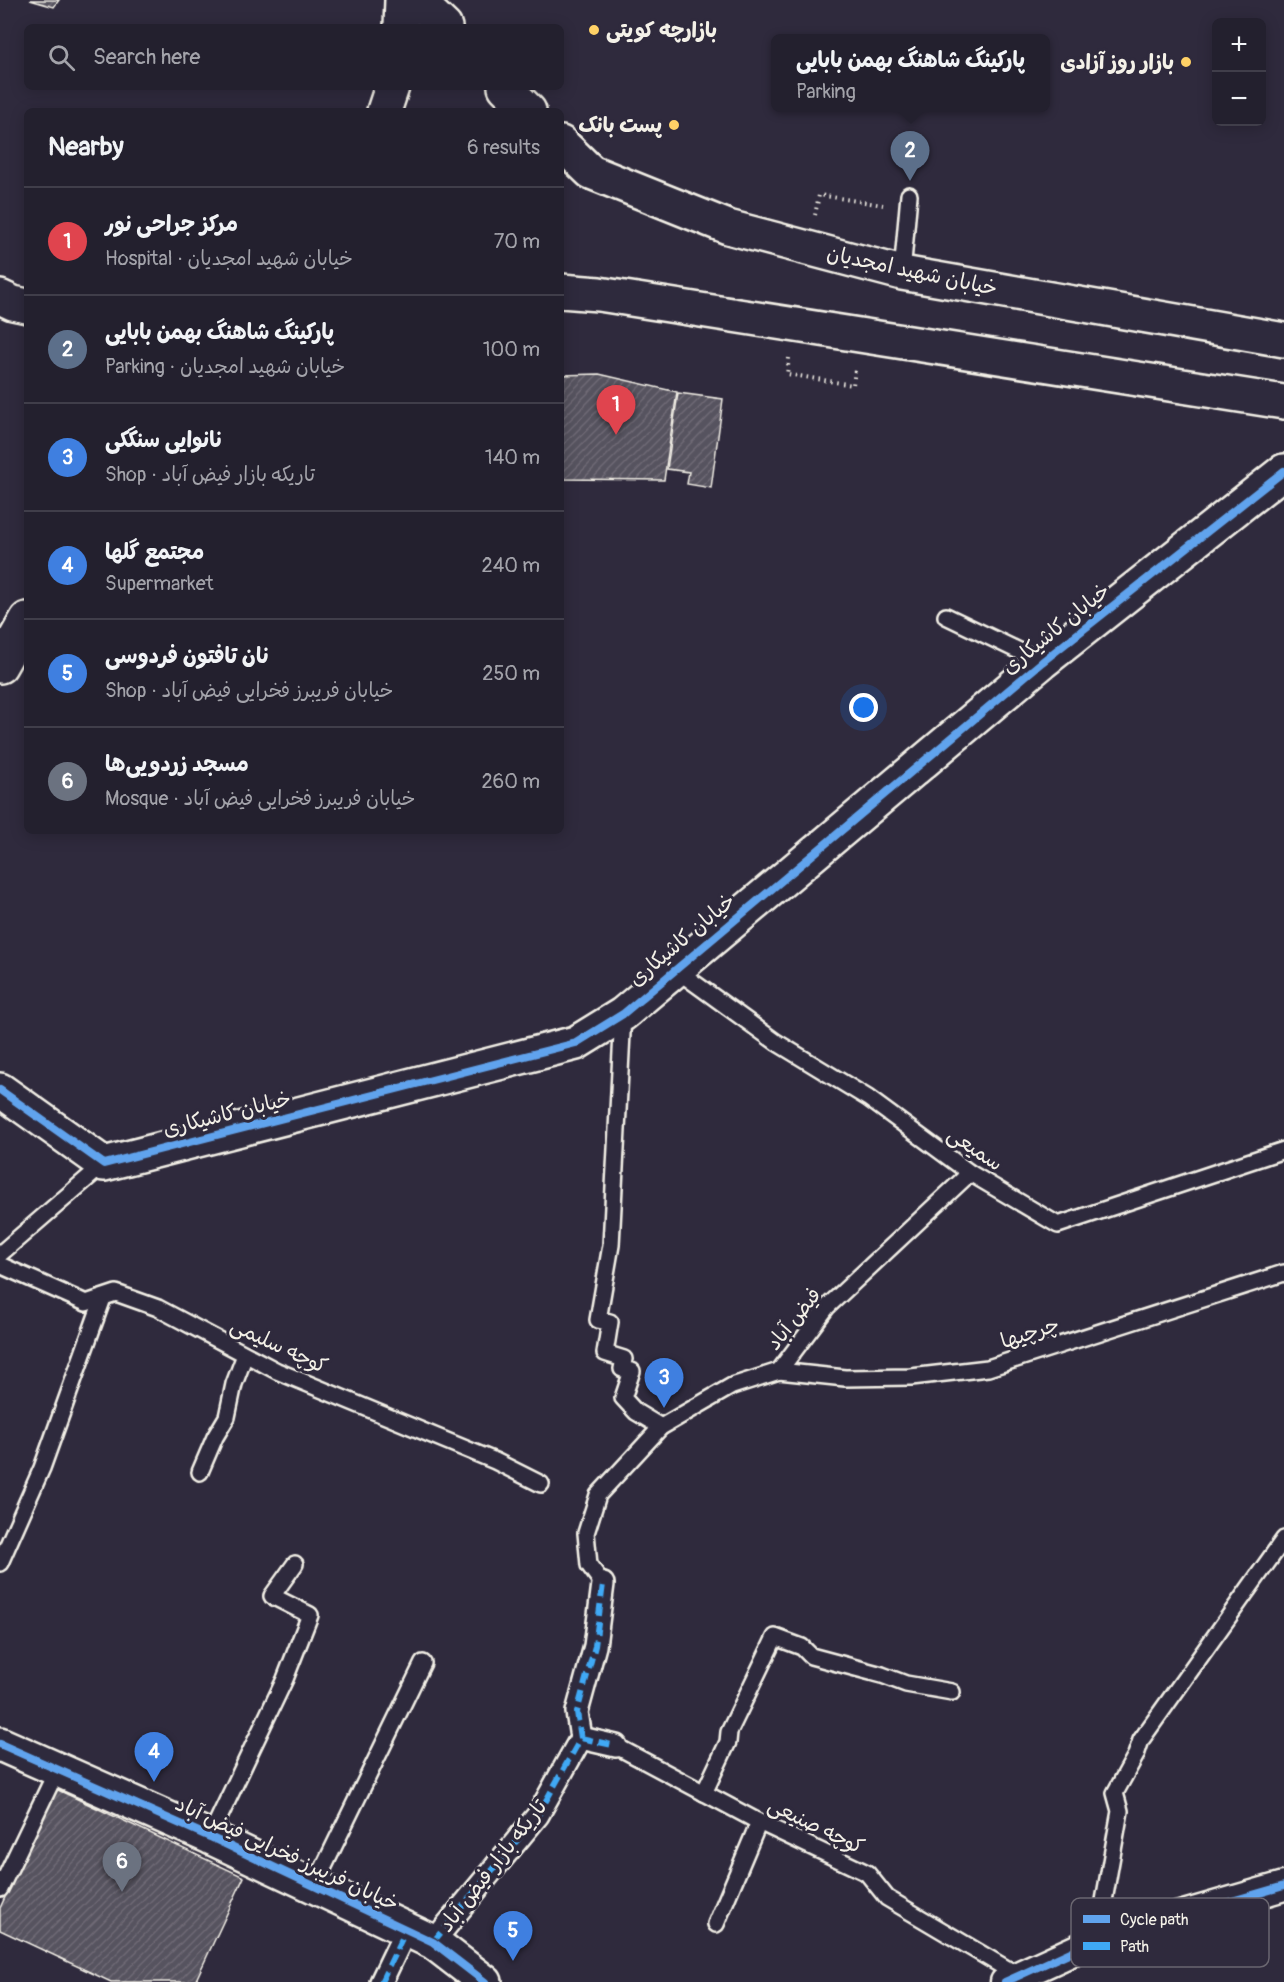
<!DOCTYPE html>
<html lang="en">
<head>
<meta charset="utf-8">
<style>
	body { margin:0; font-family:Pangolin,"Playpen Sans Arabic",sans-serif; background:#2f2d3a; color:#f1f3f6 }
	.controls { position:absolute; right:18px; top:18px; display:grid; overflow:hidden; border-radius:9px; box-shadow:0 3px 15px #0003 }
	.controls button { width:54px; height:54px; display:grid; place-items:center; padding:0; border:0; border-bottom:2px solid #403e4a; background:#23202e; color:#f1f3f6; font:30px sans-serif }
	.you { position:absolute; left:864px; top:708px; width:21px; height:21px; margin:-15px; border:4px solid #fff; border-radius:50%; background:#1a73e8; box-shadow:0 0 0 9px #1a73e833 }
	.badge { display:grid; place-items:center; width:39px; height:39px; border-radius:50%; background:#ffd166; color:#fff; font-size:20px; font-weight:700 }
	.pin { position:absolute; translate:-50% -50px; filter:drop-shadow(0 2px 3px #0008) }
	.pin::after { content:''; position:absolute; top:32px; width:21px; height:18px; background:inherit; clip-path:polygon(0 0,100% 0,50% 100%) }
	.popup { position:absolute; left:771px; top:34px; width:279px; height:78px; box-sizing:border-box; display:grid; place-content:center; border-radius:9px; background:#23202e; filter:drop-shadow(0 2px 4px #0005); font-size:20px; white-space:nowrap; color:#a3a3aa }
	.popup b { font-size:22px; color:#f1f3f6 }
	.popup::after { content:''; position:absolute; left:50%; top:100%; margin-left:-12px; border:12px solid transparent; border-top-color:#23202e }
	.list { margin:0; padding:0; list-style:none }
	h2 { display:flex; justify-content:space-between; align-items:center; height:78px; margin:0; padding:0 24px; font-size:26px }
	h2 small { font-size:20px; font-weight:400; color:#a3a3aa }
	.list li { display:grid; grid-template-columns:39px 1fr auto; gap:18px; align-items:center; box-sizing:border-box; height:108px; padding:0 24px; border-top:2px solid #403e4a }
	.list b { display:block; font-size:22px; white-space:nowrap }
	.list p { margin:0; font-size:20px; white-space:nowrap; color:#a3a3aa }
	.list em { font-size:20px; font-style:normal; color:#a3a3aa }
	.icon { flex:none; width:33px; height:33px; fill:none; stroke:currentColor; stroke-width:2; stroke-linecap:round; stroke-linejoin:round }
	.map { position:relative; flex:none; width:1284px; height:1982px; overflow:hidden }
	.search { position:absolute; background:#23202e; box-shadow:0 3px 15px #0003; left:24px; top:24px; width:540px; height:66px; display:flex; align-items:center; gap:15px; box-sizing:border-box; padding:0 21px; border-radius:9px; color:#a3a3aa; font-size:22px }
	.panel { position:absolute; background:#23202e; box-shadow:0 3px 15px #0003; left:24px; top:108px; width:540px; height:726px; border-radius:9px }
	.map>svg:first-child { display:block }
	.building { fill:url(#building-hatch); stroke:#f4f1e8; stroke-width:1.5 }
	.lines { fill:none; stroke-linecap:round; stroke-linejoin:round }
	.service-casing { stroke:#f4f1e8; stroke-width:20 }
	.pedestrian-casing { stroke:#f4f1e8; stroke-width:26 }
	.minor-casing { stroke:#f4f1e8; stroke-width:33 }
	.tertiary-casing { stroke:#f4f1e8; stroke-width:38 }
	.secondary-casing { stroke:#f4f1e8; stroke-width:38 }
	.primary-casing { stroke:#f4f1e8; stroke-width:38 }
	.path { stroke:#f4f1e8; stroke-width:4; stroke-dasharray:1.5 4.5; stroke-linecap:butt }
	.service { stroke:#2f2a3d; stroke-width:15 }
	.pedestrian { stroke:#2f2a3d; stroke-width:21 }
	.minor { stroke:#2f2a3d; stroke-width:28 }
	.tertiary { stroke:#2f2a3d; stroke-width:33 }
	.secondary { stroke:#2f2a3d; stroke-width:33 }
	.primary { stroke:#2f2a3d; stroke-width:33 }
	.quiet { stroke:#3fa9f5; stroke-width:6; stroke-dasharray:12 6; stroke-linecap:butt }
	.cycleway-casing { stroke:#2f2a3d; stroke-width:11 }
	.cycleway { stroke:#60a3ed; stroke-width:8 }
	.poi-dot { fill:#ffd166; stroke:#2f2a3d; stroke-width:2 }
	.labels { text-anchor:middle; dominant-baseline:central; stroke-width:6; stroke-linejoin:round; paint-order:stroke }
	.poi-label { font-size:21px; font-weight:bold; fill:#f4f1e8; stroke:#2f2a3d; text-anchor:end }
	.street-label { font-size:21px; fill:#f4f1e8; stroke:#2f2a3d }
	.key { fill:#2f2a3d; stroke:#6a6670; stroke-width:1.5 }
	.key-label { font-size:16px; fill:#f4f1e8 }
</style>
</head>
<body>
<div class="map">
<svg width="1284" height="1982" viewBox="0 0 1284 1982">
	<defs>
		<pattern id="building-hatch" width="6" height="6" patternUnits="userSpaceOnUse" patternTransform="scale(1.5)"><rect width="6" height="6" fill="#56525f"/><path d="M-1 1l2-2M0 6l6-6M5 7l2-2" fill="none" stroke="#6f6b76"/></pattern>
	</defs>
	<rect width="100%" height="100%" fill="#2f2a3d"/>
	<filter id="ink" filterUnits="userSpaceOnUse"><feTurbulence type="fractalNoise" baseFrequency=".0167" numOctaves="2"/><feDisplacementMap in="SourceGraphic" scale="12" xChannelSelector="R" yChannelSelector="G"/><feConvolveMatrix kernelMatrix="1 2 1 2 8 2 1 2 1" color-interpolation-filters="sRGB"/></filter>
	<g filter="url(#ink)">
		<g class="building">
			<path d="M 30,0 L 59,0 L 54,7 Z"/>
			<path d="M 599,374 L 677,392 L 664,480 L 561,479 L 561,375 Z"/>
			<path d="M 678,393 L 723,399 L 711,488 L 687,484 L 689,472 L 667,469 Z"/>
			<path d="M 56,1789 L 244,1877 L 195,1982 L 111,1982 L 0,1930 L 0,1908 Z"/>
		</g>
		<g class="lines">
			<g class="service-casing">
				<g id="service">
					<path d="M 902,273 L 909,195"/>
					<path d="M 946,616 L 1042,662"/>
					<path d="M 675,969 L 776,1042 L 868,1098 L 970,1173 L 1058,1225 L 1284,1150"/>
					<path d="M 623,1014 L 611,1245 L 598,1320 L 610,1322 L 605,1353 L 624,1359 L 622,1369 L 632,1371 L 623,1398 L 636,1412 L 661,1427"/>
					<path d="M 0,1254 L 104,1164"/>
					<path d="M 0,1265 L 86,1303 L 116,1293 L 158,1308 L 277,1371 L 495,1461 L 541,1484"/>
					<path d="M 779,1371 L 845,1378 L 911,1377 L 988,1368 L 1284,1273"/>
					<path d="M 200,1472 L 215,1437 L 227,1417 L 234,1384 L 245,1355"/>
					<path d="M 0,1563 L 42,1468 L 103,1298"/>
					<path d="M 603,1584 L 589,1565 L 586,1533 L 598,1495 L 661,1427 L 732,1386 L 779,1371 L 827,1307 L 970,1173"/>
					<path d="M 616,1746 L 759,1822 L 867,1873 L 887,1898 L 1019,1976"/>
					<path d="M 704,1793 L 728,1742 L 729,1732 L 775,1637 L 802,1647 L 811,1656 L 882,1675 L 906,1684 L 952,1692"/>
					<path d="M 210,1837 L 285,1679 L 310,1615 L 272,1596 L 295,1564"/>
					<path d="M 315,1885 L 423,1663"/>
					<path d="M 0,1889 L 58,1768"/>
					<path d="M 716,1924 L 759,1822"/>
					<path d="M 1097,1940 L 1120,1811 L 1115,1793 L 1136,1755 L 1141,1740 L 1284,1539"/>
				</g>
			</g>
			<g class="pedestrian-casing">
				<g id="pedestrian">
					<path d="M 581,1738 L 616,1746"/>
					<path d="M 433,1942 L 538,1815 L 581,1738 L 577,1712 L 595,1646 L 603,1584"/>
					<path d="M 381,1982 L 406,1930"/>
				</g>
			</g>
			<g class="minor-casing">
				<path id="minor" d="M 1005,1982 L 1097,1940 L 1284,1886"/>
			</g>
			<g class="tertiary-casing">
				<g id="tertiary">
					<path d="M 0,1090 L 104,1164 L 576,1043 L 623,1014 L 1042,662 L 1284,471"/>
					<path d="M 0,1744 L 210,1837 L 433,1942 L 485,1982"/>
				</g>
			</g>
			<g class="secondary-casing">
				<g id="secondary">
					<path d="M 417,0 L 445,27"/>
					<path d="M 505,87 L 529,111"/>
					<path d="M 561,143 L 591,172 L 728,227 L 902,273 L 1284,340"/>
					<path d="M 561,291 L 599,294 L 1284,402"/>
					<path d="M 0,666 L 27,619"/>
				</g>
			</g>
			<g class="primary-casing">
				<g id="primary">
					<path d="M 401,27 L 402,0"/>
					<path d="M 384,111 L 392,87"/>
					<path d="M 0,297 L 13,303 L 27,306"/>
				</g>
			</g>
			<g class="path">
				<path d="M 815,215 L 819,195 L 883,205"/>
				<path d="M 789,358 L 787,374 L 853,385 L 855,370"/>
			</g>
			<use href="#service" class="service"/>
			<use href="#pedestrian" class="pedestrian"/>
			<use href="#minor" class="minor"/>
			<use href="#tertiary" class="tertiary"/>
			<use href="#secondary" class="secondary"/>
			<use href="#primary" class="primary"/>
			<g class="quiet">
				<path d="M 581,1738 L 616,1746"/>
				<path d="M 433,1942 L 538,1815 L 581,1738 L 577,1712 L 595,1646 L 603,1584"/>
				<path d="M 381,1982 L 406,1930"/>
			</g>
			<g class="cycleway-casing">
				<g id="cycleway">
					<path d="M 0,1090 L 104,1164 L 576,1043 L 623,1014 L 1042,662 L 1284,471"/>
					<path d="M 0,1744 L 210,1837 L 433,1942 L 485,1982"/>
					<path d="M 1005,1982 L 1097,1940 L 1284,1886"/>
				</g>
			</g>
			<use href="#cycleway" class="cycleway"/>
		</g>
	</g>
	<g class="poi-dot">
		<circle cx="594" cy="30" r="6"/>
		<circle cx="1186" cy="62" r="6"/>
		<circle cx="674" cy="125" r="6"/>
	</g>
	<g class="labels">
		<g class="poi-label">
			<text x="606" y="30" text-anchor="start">بازارچه کویتی</text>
			<text x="1174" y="62">بازار روز آزادی</text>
			<text x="662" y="125">پست بانک</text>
		</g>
		<g class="street-label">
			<text transform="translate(912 271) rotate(12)">خیابان شهید امجدیان</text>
			<text transform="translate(1056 629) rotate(-39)">خیابان کاشیکاری</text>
			<text transform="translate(682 940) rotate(-40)">خیابان کاشیکاری</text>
			<text transform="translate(227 1114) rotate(-14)">خیابان کاشیکاری</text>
			<text transform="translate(975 1149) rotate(34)">سمیعی</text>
			<text transform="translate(794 1319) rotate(-51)">فیض آباد</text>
			<text transform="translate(1030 1333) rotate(-18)">چرچیها</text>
			<text transform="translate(279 1346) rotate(25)">کوچه سلیمی</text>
			<text transform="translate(816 1826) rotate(26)">کوچه صنیعی</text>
			<text transform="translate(287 1854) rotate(25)">خیابان فریبرز فخرایی فیض آباد</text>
			<text transform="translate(493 1866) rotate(-52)">تاریکه بازار فیض آباد</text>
		</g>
	</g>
	<rect x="1071" y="1898" width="198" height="69" rx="9" class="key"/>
	<rect x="1083" y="1915" width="27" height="8" fill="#60a3ed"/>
	<rect x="1083" y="1942" width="27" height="8" fill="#3fa9f5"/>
	<g class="key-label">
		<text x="1120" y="1925">Cycle path</text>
		<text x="1120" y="1952">Path</text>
	</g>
</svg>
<div class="controls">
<button>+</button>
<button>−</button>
</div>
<div class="you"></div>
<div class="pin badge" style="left:616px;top:435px;background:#e0444e">1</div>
<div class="pin badge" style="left:910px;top:181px;background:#5c6f8a">2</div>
<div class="popup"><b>پارکینگ شاهنگ بهمن بابایی</b>Parking</div>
<div class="pin badge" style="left:664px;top:1408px;background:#3f7fe0">3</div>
<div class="pin badge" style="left:154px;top:1782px;background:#3f7fe0">4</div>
<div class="pin badge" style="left:513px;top:1961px;background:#3f7fe0">5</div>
<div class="pin badge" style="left:122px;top:1892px;background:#6b7280">6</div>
<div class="search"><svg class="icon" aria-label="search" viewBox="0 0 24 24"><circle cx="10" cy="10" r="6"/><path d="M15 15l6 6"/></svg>Search here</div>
<section class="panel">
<h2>Nearby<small>6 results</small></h2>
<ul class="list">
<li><span class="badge" style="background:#e0444e">1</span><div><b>مرکز جراحی نور</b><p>Hospital · خیابان شهید امجدیان</p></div><em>70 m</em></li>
<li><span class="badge" style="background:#5c6f8a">2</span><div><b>پارکینگ شاهنگ بهمن بابایی</b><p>Parking · خیابان شهید امجدیان</p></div><em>100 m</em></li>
<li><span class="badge" style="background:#3f7fe0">3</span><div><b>نانوایی سنگکی</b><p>Shop · تاریکه بازار فیض آباد</p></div><em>140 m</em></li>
<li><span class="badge" style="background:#3f7fe0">4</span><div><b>مجتمع گلها</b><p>Supermarket</p></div><em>240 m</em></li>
<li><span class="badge" style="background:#3f7fe0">5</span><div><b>نان تافتون فردوسی</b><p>Shop · خیابان فریبرز فخرایی فیض آباد</p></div><em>250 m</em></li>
<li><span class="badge" style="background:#6b7280">6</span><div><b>مسجد زردویی‌ها</b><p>Mosque · خیابان فریبرز فخرایی فیض آباد</p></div><em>260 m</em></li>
</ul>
</section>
</div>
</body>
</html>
